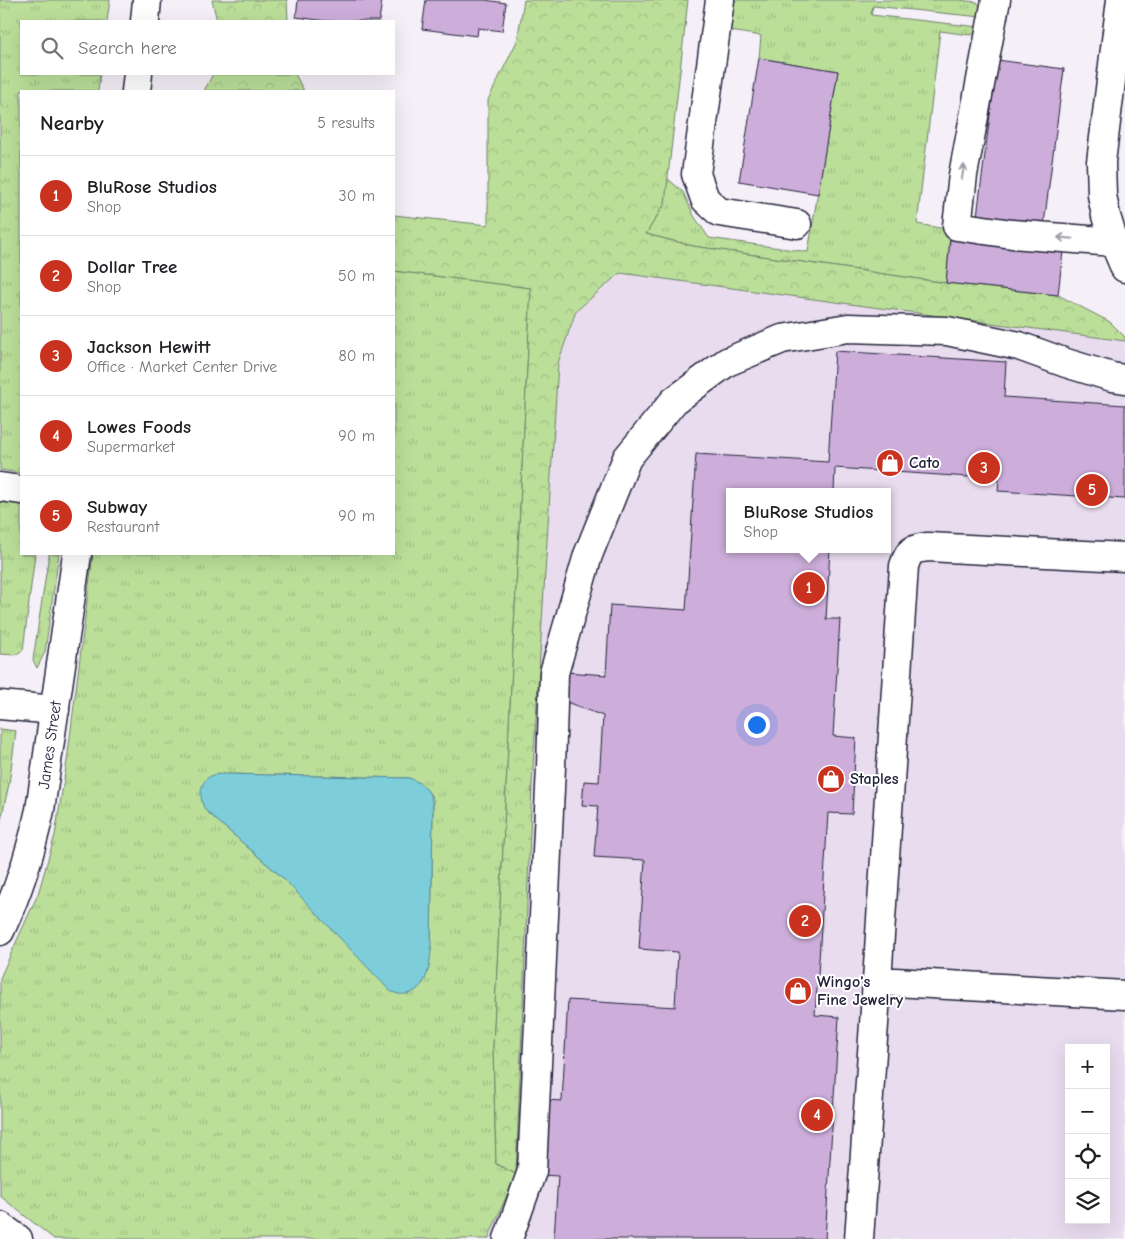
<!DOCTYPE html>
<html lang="en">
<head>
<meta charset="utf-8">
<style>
	body { margin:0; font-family:"Comic Neue",sans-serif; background:#f2f2f2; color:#202124 }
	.controls { position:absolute; right:15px; bottom:15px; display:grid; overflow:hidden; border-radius:0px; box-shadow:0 5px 20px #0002 }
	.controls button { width:45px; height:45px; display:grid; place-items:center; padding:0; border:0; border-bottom:1px solid #e0e0e0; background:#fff; color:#202124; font:25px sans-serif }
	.you { position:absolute; left:756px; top:724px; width:18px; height:18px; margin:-12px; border:4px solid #fff; border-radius:50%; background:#1a73e8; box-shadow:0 0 0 8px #1a73e833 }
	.badge { display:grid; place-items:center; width:32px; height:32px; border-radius:50%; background:#c8321e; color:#fff; font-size:16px; font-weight:700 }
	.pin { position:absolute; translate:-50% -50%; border:2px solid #fff; box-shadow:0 1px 5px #0006 }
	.popup { position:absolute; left:726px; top:488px; width:165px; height:65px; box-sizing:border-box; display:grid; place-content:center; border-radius:0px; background:#fff; filter:drop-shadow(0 1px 4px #0005); font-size:16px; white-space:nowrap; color:#757577 }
	.popup b { font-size:19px; color:#202124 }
	.popup::after { content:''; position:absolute; left:50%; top:100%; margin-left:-10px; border:10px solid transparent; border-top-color:#fff }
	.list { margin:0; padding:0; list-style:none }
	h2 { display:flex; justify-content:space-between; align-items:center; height:65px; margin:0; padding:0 20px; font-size:21px }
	h2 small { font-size:16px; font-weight:400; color:#757577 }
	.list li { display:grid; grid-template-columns:32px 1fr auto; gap:15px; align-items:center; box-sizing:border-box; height:80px; padding:0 20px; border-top:1px solid #e0e0e0 }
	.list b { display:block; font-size:19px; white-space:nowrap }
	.list p { margin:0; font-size:16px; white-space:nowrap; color:#757577 }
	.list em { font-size:16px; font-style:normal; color:#757577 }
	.icon { flex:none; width:28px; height:28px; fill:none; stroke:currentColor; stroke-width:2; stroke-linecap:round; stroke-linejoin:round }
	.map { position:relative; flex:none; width:1125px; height:1239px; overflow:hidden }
	.search { position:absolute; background:#fff; box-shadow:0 5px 20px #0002; left:20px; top:20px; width:375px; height:55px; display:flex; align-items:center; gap:12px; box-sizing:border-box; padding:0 18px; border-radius:0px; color:#757577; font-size:19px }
	.panel { position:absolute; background:#fff; box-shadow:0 5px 20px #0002; left:20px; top:90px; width:375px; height:465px; border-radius:0px }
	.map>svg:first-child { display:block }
	.built { fill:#e9dcef; fill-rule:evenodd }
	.grass { fill:url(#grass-tufts); stroke:#6e806a; fill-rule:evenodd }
	.forest { fill:url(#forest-crowns); stroke:#6e806a }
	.water { fill:#7dcdda; stroke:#59899a }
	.building { fill:#cdaeda; stroke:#22223b }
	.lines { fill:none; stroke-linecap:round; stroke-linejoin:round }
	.minor-casing { stroke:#22223b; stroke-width:31 }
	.minor { stroke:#fff; stroke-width:28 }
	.oneway { stroke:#9c9ca7 }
	.labels { text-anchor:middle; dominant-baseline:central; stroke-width:4; stroke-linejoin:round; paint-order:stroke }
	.poi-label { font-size:16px; font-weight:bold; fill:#22223b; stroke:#fff; text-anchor:start }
	.street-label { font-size:16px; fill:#22223b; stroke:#fff }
</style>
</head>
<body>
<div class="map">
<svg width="1125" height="1239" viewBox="0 0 1125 1239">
	<defs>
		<pattern id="grass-tufts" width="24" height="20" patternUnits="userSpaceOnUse" patternTransform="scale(1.25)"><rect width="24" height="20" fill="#bbdf99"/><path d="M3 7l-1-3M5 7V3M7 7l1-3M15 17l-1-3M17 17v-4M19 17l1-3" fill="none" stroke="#a0bf85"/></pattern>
		<pattern id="forest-crowns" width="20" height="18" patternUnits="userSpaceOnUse" patternTransform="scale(1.25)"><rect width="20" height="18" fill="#bbdf99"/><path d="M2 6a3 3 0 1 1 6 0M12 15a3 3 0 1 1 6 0" fill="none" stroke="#a0bf85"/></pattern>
	</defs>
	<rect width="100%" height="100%" fill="#f5eff8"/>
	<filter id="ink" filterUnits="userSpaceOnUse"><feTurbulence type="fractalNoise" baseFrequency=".02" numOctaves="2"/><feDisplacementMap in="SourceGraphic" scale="10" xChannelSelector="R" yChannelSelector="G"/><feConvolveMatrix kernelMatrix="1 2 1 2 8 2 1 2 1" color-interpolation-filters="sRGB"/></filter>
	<g filter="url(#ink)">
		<path class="built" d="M 620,273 L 1125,341 L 1125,1239 L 488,1239 L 516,1174 L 532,784 L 558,363 L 576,311 ZM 730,492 L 888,492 L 888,549 L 730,549 ZM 1069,1048 L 1106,1048 L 1106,1220 L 1069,1220 Z"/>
		<g class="grass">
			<path d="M 0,0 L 110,0 L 107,21 L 21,21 L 21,74 L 100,74 L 98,91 L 21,91 L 21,473 L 0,470 Z"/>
			<path d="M 729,0 L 958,0 L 977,2 L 980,6 L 981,17 L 873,6 L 871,15 L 979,27 L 978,32 L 970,35 L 940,31 L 917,224 L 951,230 L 946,283 L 693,246 L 646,234 L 665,203 L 667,178 L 683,192 L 694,216 L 709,238 L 808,252 L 838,71 L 759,58 L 761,36 L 725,30 Z"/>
			<path d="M 394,271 L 531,288 L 493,1047 L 496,1164 L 516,1174 L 488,1239 L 54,1239 L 0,1196 L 0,978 L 38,894 L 55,835 L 67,761 L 93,554 L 394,554 ZM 226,774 L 409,778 C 421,783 427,788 433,799 L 431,951 L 283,878 L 205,810 L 213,775 Z"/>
			<path d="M 0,497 L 21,501 L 21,554 L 35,554 L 23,650 L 15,655 L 0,654 Z"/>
			<path d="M 49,554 L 59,554 L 45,652 L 37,668 L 33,660 Z"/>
			<path d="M 0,729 L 16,731 L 9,784 L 0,825 Z"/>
		</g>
		<g class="forest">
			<path d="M 212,0 L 287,0 L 288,21 L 217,21 Z"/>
			<path d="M 524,0 L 688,0 L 665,203 L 646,234 L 693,246 L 946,283 L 1058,295 L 1110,322 L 1125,337 L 1125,341 L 620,273 L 576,311 L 558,363 L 532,784 L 516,1174 L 496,1164 L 493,1047 L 531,288 L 394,271 L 394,215 L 488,225 L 488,100 L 517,41 Z"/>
			<path d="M 213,74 L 295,74 L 304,91 L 204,91 Z"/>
		</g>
		<path class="water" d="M 226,774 L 409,778 C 425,784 432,792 433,809 L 431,951 C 430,958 430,967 427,974 C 421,992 406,999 390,991 L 283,878 L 205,810 C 199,798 198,781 213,775 C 217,774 222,774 226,774 Z"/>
		<g class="building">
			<path d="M 298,0 L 382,0 L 379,21 L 326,21 L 296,17 Z"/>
			<path d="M 426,0 L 485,0 L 506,3 L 502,31 L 478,28 L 477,36 L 422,29 Z"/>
			<path d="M 759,58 L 838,71 L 818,194 L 739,181 Z"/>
			<path d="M 997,60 L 1064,69 L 1044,224 L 977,216 Z"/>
			<path d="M 950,239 L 1063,251 L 1058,295 L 946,283 Z"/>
			<path d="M 835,351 L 1006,362 L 1004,397 L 1125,405 L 1125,499 L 998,491 L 999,479 L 835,468 L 834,492 L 730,492 L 730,549 L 830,549 L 826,619 L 840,619 L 833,736 L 856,738 L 852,814 L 828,813 L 819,960 L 815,1015 L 839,1017 L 825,1239 L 554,1239 L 558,1176 L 542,1175 L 547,1100 L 562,1101 L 568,1000 L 675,1007 L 678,952 L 639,949 L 645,860 L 594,857 L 598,806 L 582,805 L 584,781 L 599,782 L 603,716 L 564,701 L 566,672 L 606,675 L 610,605 L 686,610 L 696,454 L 828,462 Z"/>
		</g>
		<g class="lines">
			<g class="minor-casing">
				<g id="minor">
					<path d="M 720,0 L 696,174 L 705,199 L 719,212 L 797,224"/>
					<path d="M 996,0 L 963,175 L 957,226 L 1012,234 L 1114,242"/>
					<path d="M 1121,0 L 1101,162 L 1102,195 L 1106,216 L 1114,242 L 1125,268"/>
					<path d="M 145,21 L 147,0"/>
					<path d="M 136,91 L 138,74"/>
					<path d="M 0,487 L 21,490"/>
					<path d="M 1125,557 L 928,547 C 912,549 909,550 904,566 L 877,981 L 1125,995"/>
					<path d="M 0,705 L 55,710"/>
					<path d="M 0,931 C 18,892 31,852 40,810 L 77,554"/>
					<path d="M 0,1226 L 18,1239"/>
					<path d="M 508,1239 L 532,1171 L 551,767 L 554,673 L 588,555 L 627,458 L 674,401 L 727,362 L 782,339 L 848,328 L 947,331 L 1019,346 L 1066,363 L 1112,377 L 1125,379"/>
					<path d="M 859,1239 L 877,981"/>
				</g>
			</g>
			<use href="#minor" class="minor"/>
		</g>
		<defs><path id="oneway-shaft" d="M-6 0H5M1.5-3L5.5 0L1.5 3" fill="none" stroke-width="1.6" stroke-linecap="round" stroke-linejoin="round" transform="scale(1.25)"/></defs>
		<g class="oneway">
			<use href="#oneway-shaft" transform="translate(963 172) rotate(-81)"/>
			<use href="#oneway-shaft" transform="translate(1065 238) rotate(-175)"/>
		</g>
	</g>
	<defs>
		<g id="shop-disc" transform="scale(1.4375)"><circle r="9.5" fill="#c8321e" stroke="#fff"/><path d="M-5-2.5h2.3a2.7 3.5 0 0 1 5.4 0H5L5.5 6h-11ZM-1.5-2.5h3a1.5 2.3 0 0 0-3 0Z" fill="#fff"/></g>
	</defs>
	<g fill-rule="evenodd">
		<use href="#shop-disc" x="890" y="463"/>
		<use href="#shop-disc" x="831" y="779"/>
		<use href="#shop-disc" x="798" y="991"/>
	</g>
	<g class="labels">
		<g class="poi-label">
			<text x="909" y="463">Cato</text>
			<text x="850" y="779">Staples</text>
			<text x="817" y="982">Wingo's<tspan x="817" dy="18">Fine Jewelry</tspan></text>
		</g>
		<g class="street-label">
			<text transform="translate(50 745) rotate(-82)">James Street</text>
		</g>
	</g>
</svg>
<div class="controls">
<button>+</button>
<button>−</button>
<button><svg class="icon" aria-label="locate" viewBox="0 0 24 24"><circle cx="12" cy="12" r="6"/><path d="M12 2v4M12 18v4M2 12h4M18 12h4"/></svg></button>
<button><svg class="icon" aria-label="layers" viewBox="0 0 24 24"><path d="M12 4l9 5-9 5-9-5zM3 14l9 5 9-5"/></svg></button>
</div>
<div class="you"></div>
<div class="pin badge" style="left:809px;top:588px">1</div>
<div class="popup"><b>BluRose Studios</b>Shop</div>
<div class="pin badge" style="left:805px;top:921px">2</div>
<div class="pin badge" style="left:984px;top:468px">3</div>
<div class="pin badge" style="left:817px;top:1115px">4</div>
<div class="pin badge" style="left:1092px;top:490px">5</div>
<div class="search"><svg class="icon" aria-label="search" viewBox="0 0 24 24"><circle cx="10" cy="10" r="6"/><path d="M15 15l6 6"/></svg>Search here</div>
<section class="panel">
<h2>Nearby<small>5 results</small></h2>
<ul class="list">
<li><span class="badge">1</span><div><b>BluRose Studios</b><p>Shop</p></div><em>30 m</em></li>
<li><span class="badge">2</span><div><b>Dollar Tree</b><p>Shop</p></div><em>50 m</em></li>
<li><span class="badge">3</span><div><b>Jackson Hewitt</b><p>Office · Market Center Drive</p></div><em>80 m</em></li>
<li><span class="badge">4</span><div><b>Lowes Foods</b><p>Supermarket</p></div><em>90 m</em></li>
<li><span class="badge">5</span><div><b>Subway</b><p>Restaurant</p></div><em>90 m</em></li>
</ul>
</section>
</div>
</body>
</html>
